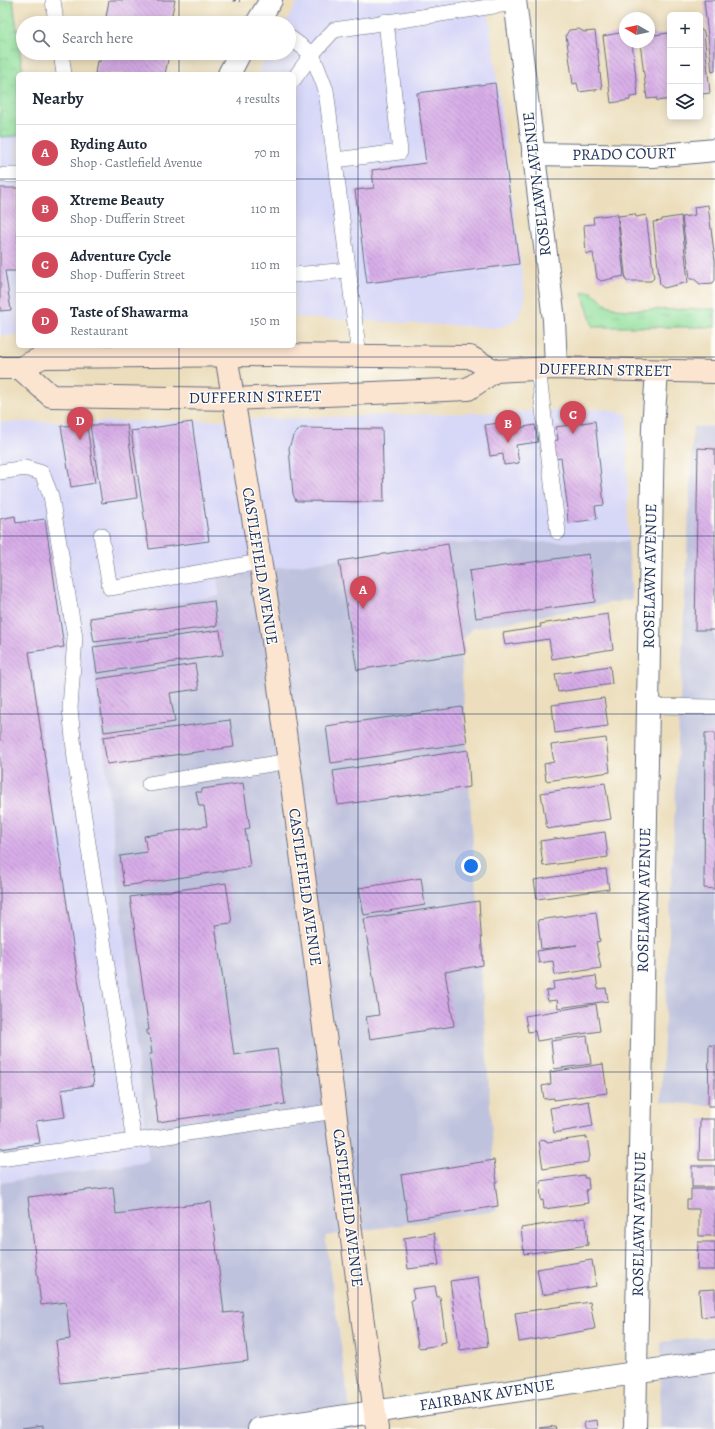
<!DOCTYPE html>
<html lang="en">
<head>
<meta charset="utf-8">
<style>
	body { margin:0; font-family:Alegreya,serif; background:#f2f2f3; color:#1f2937 }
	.controls { position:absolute; right:12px; top:12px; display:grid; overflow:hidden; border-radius:6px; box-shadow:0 2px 10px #0003 }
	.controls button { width:36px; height:36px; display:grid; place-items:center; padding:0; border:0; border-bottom:1px solid #e0e1e3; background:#fff; color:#1f2937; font:20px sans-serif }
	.compass { position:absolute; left:619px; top:12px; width:36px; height:36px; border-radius:50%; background:#fff; box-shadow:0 2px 10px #0003; rotate:279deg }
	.you { position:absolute; left:471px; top:866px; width:14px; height:14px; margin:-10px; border:3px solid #fff; border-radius:50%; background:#1a73e8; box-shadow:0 0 0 6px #1a73e833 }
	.badge { display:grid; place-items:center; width:26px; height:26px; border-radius:50%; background:#d1495b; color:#fff; font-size:13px; font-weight:700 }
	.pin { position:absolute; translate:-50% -33px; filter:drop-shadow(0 1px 2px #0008) }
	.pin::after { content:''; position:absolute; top:21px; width:14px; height:12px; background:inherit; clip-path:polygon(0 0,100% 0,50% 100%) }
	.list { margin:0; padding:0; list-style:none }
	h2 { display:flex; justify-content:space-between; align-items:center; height:52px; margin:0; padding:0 16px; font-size:17px }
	h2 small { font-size:13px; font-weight:400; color:#747a83 }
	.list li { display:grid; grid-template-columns:26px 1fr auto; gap:12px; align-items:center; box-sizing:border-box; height:56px; padding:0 16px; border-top:1px solid #e0e1e3 }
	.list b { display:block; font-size:15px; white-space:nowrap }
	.list p { margin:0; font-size:13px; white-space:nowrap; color:#747a83 }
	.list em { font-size:13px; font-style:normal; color:#747a83 }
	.icon { flex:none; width:22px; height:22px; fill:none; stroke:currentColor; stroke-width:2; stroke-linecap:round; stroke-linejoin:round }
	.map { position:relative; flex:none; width:715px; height:1429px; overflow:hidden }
	.search { position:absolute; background:#fff; box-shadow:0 2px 10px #0003; left:16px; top:16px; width:280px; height:44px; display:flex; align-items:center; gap:10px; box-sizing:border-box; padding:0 14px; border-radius:22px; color:#747a83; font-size:15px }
	.panel { position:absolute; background:#fff; box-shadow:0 2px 10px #0003; left:16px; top:72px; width:280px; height:276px; border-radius:6px }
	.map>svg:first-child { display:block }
	.built { fill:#d7d7f8 }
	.industrial { fill:#bfc2dd }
	.grass { fill:url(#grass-tufts); stroke:#56887e }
	.park { fill:url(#park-crowns); stroke:#56887e }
	.building { fill:url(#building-back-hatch) }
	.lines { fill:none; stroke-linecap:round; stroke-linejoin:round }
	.lane-casing { stroke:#646c7f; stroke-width:16 }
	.street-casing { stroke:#646c7f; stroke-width:24 }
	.secondary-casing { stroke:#646c7f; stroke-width:24 }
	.path { stroke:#646c7f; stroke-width:2.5; stroke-dasharray:3 3; stroke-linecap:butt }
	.lane { stroke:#fff; stroke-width:15 }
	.street { stroke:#fff; stroke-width:22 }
	.secondary { stroke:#fce5d0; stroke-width:22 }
	.grid { fill:none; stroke:#1b2f5e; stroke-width:1; stroke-opacity:0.55 }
	.labels { text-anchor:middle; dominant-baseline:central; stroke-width:3; stroke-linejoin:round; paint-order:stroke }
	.street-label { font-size:16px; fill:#1b2f5e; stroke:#fdfcf7 }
</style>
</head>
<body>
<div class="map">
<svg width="715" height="1429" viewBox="0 0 715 1429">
	<defs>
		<pattern id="grass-tufts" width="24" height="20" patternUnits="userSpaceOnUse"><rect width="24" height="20" fill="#92e09d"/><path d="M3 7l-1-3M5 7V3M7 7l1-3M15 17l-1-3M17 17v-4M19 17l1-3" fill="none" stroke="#7dc08a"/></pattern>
		<pattern id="park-crowns" width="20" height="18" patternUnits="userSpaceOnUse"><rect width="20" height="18" fill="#92e09d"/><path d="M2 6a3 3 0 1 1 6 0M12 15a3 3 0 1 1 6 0" fill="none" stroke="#7dc08a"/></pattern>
		<pattern id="building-back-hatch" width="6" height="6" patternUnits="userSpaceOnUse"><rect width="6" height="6" fill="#d8ade8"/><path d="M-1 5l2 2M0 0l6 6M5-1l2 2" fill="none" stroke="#ae8dbf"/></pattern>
	</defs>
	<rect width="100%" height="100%" fill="#fdfcf7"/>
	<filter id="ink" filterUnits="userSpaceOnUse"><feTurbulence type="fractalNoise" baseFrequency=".025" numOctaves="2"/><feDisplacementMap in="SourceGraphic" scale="8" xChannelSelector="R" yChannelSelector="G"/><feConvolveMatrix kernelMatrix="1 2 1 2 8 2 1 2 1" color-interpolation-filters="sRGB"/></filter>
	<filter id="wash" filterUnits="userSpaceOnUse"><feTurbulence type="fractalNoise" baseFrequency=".012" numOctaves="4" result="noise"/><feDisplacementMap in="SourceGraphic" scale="16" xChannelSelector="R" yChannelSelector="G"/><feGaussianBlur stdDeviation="0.9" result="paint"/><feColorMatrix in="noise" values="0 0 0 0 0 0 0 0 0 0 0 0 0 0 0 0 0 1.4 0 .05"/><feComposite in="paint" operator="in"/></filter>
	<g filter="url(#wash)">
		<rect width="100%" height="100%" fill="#ecdebc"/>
		<g class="built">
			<path d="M 299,0 L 487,0 L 525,296 L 523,308 L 517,318 L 507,325 L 496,328 L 294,317 L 294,74 L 258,74 L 267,53 L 289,53 L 289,23 L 285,23 Z"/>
			<path d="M 18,136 L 18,335 L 0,336 L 0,137 Z"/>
			<path d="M 605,409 L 627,414 L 628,541 L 439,544 L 218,577 L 219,596 L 89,616 L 149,1162 L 0,1183 L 0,422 L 193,421 Z"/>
		</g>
		<g class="industrial">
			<path d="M 715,426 L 715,1106 L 661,1102 L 693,427 Z"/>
			<path d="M 628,541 L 632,599 L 471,629 L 460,645 L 497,1211 L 325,1236 L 353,1429 L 0,1429 L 0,1183 L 149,1162 L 89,616 L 219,596 L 217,577 L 439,544 Z"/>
			<path d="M 715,1336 L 715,1429 L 660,1429 L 661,1342 Z"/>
		</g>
		<path class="grass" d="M 582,292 L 593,292 L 607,305 L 624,310 L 715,309 L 715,327 L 593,327 Z"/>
		<path class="park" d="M 0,0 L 13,0 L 23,74 L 18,74 L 18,136 L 0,137 Z"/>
		<g id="blocks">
			<g class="building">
				<path d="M 109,0 L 175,0 L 170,23 L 105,23 Z"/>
				<path d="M 704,0 L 715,0 L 715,71 L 712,72 Z"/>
				<path d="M 579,29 L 584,32 L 595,31 L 602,89 L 579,92 L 577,83 L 573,84 L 566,35 L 569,30 Z"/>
				<path d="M 700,29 L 704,32 L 710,93 L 702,94 L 703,98 L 700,98 Z"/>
				<path d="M 625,32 L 625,42 L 632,42 L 638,96 L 630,97 L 630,100 L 611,103 L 603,36 Z"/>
				<path d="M 653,32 L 655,35 L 668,33 L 670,51 L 670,99 L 657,101 L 657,98 L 647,99 L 640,42 L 649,42 L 649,33 Z"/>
				<path d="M 102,53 L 165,53 L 169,55 L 165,74 L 95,74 L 97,61 L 100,62 Z"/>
				<path d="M 495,83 L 519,264 L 367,283 L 355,190 L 374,188 L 372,170 L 426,163 L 417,93 Z"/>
				<path d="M 0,188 L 18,188 L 18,271 L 5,271 L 11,310 L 0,311 Z"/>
				<path d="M 708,205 L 715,260 L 715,280 L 713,283 L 700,284 L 694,279 L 690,279 L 682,217 L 695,215 L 694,207 Z"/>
				<path d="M 617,214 L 624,276 L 601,281 L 597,278 L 593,253 L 586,254 L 584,225 L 594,224 L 593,217 Z"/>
				<path d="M 635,214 L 636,217 L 646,215 L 654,278 L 651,281 L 626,281 L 618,216 Z"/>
				<path d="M 681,216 L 688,282 L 664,288 L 660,285 L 653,222 L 662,221 L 662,219 Z"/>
				<path d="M 512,421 L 513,429 L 535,425 L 538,442 L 516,445 L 519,463 L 504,465 L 503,454 L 490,456 L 485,425 Z"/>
				<path d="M 595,421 L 604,505 L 595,506 L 597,519 L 568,523 L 567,510 L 568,510 L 561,458 L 554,459 L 551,441 L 558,440 L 556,427 Z"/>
				<path d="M 192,422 L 209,541 L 149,549 L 131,431 Z"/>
				<path d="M 87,425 L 95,483 L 71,487 L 61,426 Z"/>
				<path d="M 90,425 L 127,425 L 137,498 L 102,503 Z"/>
				<path d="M 301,428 L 382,429 L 384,502 L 296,501 L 293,494 L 289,448 L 293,436 Z"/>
				<path d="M 698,448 L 715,449 L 715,630 L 695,630 Z"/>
				<path d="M 15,516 L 16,523 L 45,519 L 64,647 L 29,652 L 94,1085 L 61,1090 L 65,1117 L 36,1121 L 40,1143 L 0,1149 L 0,519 Z"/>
				<path d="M 448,544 L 465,653 L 357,670 L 339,561 Z"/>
				<path d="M 589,554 L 595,602 L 476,618 L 469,571 Z"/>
				<path d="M 214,601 L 217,626 L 94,642 L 90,618 Z"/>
				<path d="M 608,614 L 613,649 L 552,659 L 549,639 L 505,645 L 503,633 L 541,627 L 540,624 Z"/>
				<path d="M 220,630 L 223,655 L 97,673 L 93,647 Z"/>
				<path d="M 195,664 L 199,689 L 170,693 L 175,722 L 104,732 L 97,679 Z"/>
				<path d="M 610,666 L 612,684 L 558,692 L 555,674 Z"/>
				<path d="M 604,698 L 608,726 L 555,733 L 552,705 Z"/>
				<path d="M 462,707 L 467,743 L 331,763 L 326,726 Z"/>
				<path d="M 230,720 L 234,747 L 107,764 L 103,737 Z"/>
				<path d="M 705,733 L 715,733 L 715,889 L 704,888 Z"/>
				<path d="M 606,738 L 610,772 L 546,781 L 544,764 L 554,762 L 551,745 Z"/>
				<path d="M 468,750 L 470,787 L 338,805 L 333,771 Z"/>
				<path d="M 243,783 L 250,828 L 245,829 L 250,867 L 124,886 L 120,856 L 147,852 L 144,836 L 207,826 L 204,806 L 199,806 L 196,792 L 202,792 L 202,789 Z"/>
				<path d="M 605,783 L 611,819 L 547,829 L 541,793 Z"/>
				<path d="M 605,832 L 608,857 L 543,866 L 540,841 Z"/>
				<path d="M 606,869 L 609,889 L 537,899 L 534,880 Z"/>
				<path d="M 421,878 L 425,905 L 364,915 L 359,888 Z"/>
				<path d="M 226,883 L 232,923 L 215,925 L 234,1055 L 277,1049 L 285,1104 L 158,1122 L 149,1054 L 152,1054 L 149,1034 L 147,1034 L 147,1030 L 149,1030 L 130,897 Z"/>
				<path d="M 479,901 L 483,965 L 445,972 L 454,1026 L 370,1039 L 366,1017 L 379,1015 L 364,919 Z"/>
				<path d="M 596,912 L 600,941 L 596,942 L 601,968 L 555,975 L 553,961 L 539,963 L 537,951 L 577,945 L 541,949 L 538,920 Z"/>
				<path d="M 596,976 L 598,989 L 606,988 L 608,1001 L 558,1008 L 557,1000 L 548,1001 L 546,991 L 554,989 L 553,982 Z"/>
				<path d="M 596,1004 L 600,1031 L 537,1041 L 535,1031 L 528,1032 L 525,1016 Z"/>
				<path d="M 587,1036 L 591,1064 L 554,1069 L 551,1041 Z"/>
				<path d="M 709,1045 L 715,1046 L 715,1106 L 708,1106 Z"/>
				<path d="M 603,1064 L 607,1093 L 554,1100 L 554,1098 L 544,1099 L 542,1086 L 551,1084 L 550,1072 Z"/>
				<path d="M 589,1101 L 593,1126 L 554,1133 L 550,1108 Z"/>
				<path d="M 700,1119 L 715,1119 L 715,1160 L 699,1160 Z"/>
				<path d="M 587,1137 L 590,1157 L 588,1158 L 588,1162 L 543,1169 L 539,1141 L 546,1140 L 547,1142 Z"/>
				<path d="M 494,1160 L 497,1182 L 495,1182 L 498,1206 L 408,1220 L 401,1175 Z"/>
				<rect x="692" y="1166" width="23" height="21"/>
				<path d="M 584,1175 L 584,1178 L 588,1178 L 589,1189 L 586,1190 L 588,1203 L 544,1209 L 543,1200 L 541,1201 L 540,1181 Z"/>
				<path d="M 113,1187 L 116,1214 L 211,1202 L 224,1313 L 242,1311 L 248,1361 L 61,1383 L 56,1341 L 70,1339 L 66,1302 L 41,1305 L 28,1197 Z"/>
				<path d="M 691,1189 L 715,1189 L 715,1236 L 699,1236 L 699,1209 L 687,1209 L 687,1200 L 691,1200 Z"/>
				<path d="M 584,1218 L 586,1220 L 588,1245 L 524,1254 L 521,1228 Z"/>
				<path d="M 434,1233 L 439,1265 L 408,1269 L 404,1238 Z"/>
				<path d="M 698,1242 L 715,1242 L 715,1270 L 697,1270 Z"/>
				<path d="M 592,1260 L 596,1286 L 542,1295 L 537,1269 Z"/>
				<path d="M 478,1277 L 488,1346 L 460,1350 L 450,1281 Z"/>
				<path d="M 435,1286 L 437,1297 L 440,1297 L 446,1342 L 440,1343 L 440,1345 L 420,1348 L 418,1346 L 411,1300 L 414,1299 L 412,1289 Z"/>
				<path d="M 715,1289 L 715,1316 L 701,1317 L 699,1290 Z"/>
				<path d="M 590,1302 L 595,1329 L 519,1342 L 515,1313 Z"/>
				<path d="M 597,1420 L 598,1429 L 585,1429 L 584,1422 Z"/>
				<path d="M 43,1425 L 43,1429 L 23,1429 L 22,1428 Z"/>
				<path d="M 555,1426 L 556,1429 L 540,1429 L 540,1428 Z"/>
			</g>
		</g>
	</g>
	<g filter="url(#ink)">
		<use href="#blocks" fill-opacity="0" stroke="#646c7f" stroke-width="1"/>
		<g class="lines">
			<g class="lane-casing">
				<g id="lane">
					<path d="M 53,0 L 56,23"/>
					<path d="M 289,37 L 312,54 L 326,90 L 359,356"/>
					<path d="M 61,53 L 64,74"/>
					<path d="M 294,79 L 312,54 L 334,30 L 515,3"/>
					<path d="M 335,160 L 400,152 L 386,21"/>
					<path d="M 4,175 L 18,175"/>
					<path d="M 294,275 L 348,270"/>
					<path d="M 538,368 L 558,532"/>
					<path d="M 0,472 L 25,468 L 42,473 L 51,496 L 75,637 L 70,708 L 75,759 L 134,1141 L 0,1159"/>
					<path d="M 101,535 L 110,588 L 260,562"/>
					<path d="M 648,706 L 715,707"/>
					<path d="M 149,784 L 289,761"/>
					<path d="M 134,1141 L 335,1111"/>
				</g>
			</g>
			<g class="street-casing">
				<g id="street">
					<path d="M 515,0 L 554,320 L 556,368"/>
					<path d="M 257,23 L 271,0"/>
					<path d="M 229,74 L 240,53"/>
					<path d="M 533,154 L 652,156 L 715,150"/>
					<path d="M 259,1429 L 715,1361"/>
					<path d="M 635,1429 L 653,427 L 657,372"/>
				</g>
			</g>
			<g class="secondary-casing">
				<g id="secondary">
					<path d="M 226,355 L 271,626 L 377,1429"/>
					<path d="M 0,368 L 20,368 L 43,357 L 273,355 L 470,357 L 495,371"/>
					<path d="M 20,368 L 51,396 L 233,399 L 468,389 L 495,371 L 556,368 L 715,372"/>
				</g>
			</g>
			<path class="path" d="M 233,0 L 240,1"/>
			<use href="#lane" class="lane"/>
			<use href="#street" class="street"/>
			<use href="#secondary" class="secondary"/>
		</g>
	</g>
	<path class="grid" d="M 179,0 L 179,23M 358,0 L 358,1429M 536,0 L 536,1429M 179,53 L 179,74M 0,179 L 18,179M 294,179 L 715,179M 179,346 L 179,1429M 0,357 L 715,357M 0,536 L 715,536M 0,714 L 715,714M 0,893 L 715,893M 0,1072 L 715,1072M 0,1250 L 715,1250"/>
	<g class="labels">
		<g class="street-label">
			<text transform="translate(624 154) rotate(-1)">PRADO COURT</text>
			<text transform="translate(537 184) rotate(-97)">ROSELAWN AVENUE</text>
			<text transform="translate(605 370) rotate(1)">DUFFERIN STREET</text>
			<text transform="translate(255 397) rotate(-1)">DUFFERIN STREET</text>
			<text transform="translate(260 566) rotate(81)">CASTLEFIELD AVENUE</text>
			<text transform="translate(650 576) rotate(-89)">ROSELAWN AVENUE</text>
			<text transform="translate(305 887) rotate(82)">CASTLEFIELD AVENUE</text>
			<text transform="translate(644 900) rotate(-89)">ROSELAWN AVENUE</text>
			<text transform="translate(348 1208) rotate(83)">CASTLEFIELD AVENUE</text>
			<text transform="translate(639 1224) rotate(-89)">ROSELAWN AVENUE</text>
			<text transform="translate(487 1395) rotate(-9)">FAIRBANK AVENUE</text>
		</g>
	</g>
</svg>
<div class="controls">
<button>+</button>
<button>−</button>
<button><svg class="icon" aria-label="layers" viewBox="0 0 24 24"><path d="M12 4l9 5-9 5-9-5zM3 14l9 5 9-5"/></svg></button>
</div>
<svg class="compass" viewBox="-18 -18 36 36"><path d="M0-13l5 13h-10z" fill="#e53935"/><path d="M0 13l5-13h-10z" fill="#747a83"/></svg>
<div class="you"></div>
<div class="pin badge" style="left:363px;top:609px">A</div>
<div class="pin badge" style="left:508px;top:443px">B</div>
<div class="pin badge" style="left:573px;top:434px">C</div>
<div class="pin badge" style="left:80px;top:440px">D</div>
<div class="search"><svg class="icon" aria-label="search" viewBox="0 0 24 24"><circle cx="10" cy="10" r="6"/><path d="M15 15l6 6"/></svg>Search here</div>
<section class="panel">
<h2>Nearby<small>4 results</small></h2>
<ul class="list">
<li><span class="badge">A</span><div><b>Ryding Auto</b><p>Shop · Castlefield Avenue</p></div><em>70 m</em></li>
<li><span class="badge">B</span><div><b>Xtreme Beauty</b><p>Shop · Dufferin Street</p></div><em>110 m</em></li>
<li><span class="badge">C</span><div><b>Adventure Cycle</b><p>Shop · Dufferin Street</p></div><em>110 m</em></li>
<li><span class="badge">D</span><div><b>Taste of Shawarma</b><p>Restaurant</p></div><em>150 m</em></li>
</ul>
</section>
</div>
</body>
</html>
